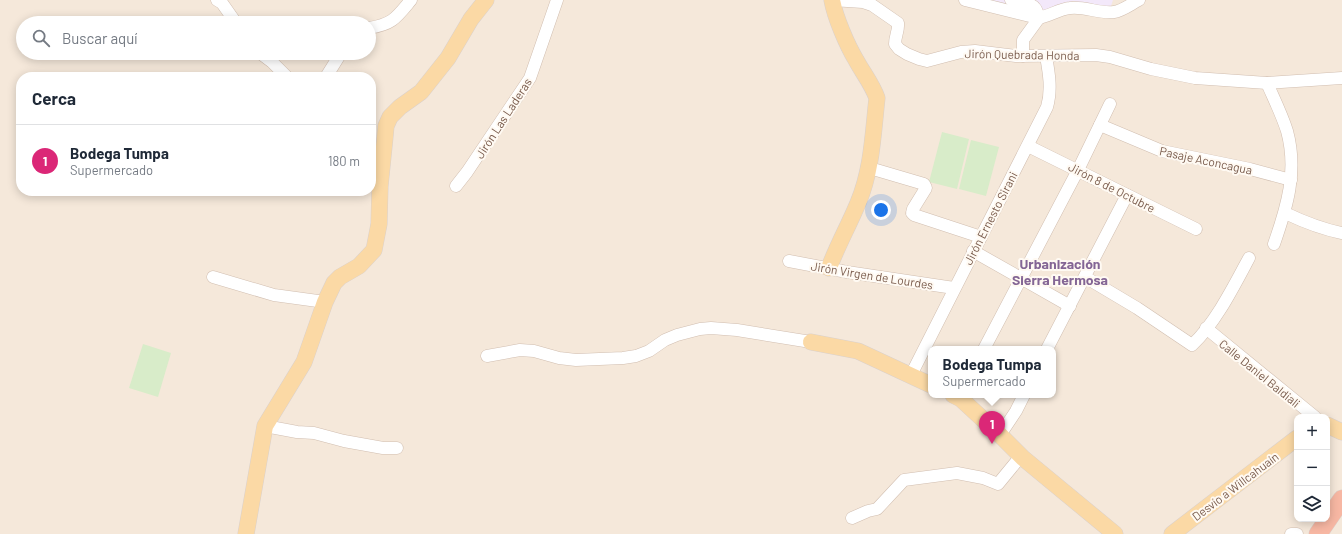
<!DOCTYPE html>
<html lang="es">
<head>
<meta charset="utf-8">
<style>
	body { margin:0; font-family:Barlow,sans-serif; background:#f2f2f3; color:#1f2937 }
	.controls { position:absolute; right:12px; bottom:12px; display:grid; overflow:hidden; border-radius:8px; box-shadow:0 2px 10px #0003 }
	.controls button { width:36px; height:36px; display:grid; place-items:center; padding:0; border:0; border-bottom:1px solid #e0e1e3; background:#fff; color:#1f2937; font:20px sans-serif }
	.you { position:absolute; left:881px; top:210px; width:14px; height:14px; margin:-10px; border:3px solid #fff; border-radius:50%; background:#1a73e8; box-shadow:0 0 0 6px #1a73e833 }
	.badge { display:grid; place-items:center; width:26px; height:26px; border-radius:50%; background:#db2777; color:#fff; font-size:13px; font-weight:700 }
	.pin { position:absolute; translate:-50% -33px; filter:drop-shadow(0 1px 2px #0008) }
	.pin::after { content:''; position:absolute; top:21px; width:14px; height:12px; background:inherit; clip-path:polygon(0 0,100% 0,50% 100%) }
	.popup { position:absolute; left:928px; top:346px; width:128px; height:52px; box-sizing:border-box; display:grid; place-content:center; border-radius:8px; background:#fff; filter:drop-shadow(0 1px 3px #0005); font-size:13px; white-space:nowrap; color:#747a83 }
	.popup b { font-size:15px; color:#1f2937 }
	.popup::after { content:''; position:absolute; left:50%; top:100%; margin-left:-8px; border:8px solid transparent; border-top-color:#fff }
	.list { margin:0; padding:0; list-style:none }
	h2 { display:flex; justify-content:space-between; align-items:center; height:52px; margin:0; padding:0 16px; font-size:17px }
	h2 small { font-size:13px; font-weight:400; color:#747a83 }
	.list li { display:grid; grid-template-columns:26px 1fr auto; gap:12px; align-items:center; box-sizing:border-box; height:72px; padding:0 16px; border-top:1px solid #e0e1e3 }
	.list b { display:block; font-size:15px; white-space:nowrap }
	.list p { margin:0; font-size:13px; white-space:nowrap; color:#747a83 }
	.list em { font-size:13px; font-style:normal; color:#747a83 }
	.icon { flex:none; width:22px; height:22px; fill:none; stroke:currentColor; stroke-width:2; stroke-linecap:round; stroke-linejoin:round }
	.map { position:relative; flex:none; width:1342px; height:534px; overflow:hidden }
	.search { position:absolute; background:#fff; box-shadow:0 2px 10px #0003; left:16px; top:16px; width:360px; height:44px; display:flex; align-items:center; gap:10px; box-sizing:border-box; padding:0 14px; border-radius:22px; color:#747a83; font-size:15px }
	.panel { position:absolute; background:#fff; box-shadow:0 2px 10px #0003; left:16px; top:72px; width:360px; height:124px; border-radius:16px }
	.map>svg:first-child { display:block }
	.residential { fill:#f5e8da; fill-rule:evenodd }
	.education { fill:#f3e8fa }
	.green { fill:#d8ecc9 }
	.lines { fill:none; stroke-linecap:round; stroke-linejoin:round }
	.minor-casing { stroke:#d1beb0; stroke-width:13 }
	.major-casing { stroke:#dad1cd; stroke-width:17 }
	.highway-casing { stroke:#dad1cd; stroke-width:19 }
	.minor { stroke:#fff; stroke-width:12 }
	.major { stroke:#fbd9a5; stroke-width:16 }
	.highway { stroke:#f7b7a3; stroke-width:18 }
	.labels { text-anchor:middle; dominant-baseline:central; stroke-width:4; stroke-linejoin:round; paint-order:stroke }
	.street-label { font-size:12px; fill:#7a5c4d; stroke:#fffaf3 }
	.quarter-label { font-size:14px; font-weight:bold; fill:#846695; stroke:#fffaf3 }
</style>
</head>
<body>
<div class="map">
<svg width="1342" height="534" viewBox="0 0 1342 534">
	<rect width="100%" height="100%" fill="#fdf6ec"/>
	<path class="residential" d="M 0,0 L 1342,0 L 1342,534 L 0,534 ZM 23,23 L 369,23 L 369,53 L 23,53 ZM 21,77 L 371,77 L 371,191 L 21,191 ZM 931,349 L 1053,349 L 1053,395 L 931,395 ZM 1297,417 L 1327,417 L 1327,519 L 1297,519 Z"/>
	<path class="education" d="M 991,0 L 1113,0 L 1110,9 L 1073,1 L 1048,12 L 1013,7 Z"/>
	<g class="green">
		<path d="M 942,132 L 969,139 L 957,189 L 929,182 Z"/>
		<path d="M 971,140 L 999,147 L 986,196 L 959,189 Z"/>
		<path d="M 143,344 L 171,353 L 158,397 L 129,388 Z"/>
	</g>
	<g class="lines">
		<g class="minor-casing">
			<g id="minor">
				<path d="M 217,0 L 222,3 L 236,23"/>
				<path d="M 832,0 L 863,2 L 872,5 L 898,23 C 899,30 895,36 895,44 L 899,49 L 907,54 L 919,59 L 927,61 L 961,52 L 975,51 L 1016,56 L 1096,55 L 1110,57 L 1151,69 L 1195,78 L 1267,83 L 1342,78"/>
				<path d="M 965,0 L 1038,18 C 1050,16 1059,9 1070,8 C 1085,6 1099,14 1114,12 C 1122,11 1131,4 1139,0"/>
				<path d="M 1011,0 C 1017,4 1031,2 1035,8 C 1037,10 1038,15 1039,18 L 1023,40 L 1023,56"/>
				<path d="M 369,28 C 393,24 396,18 411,0"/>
				<path d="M 260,53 L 272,62 L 287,77"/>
				<path d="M 326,77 L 341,53"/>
				<path d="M 1267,83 C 1274,99 1282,115 1287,131 C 1298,171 1287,207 1274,244"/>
				<path d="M 1100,125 L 1162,151 L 1250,169 L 1291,180"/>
				<path d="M 1028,146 L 1196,229"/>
				<path d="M 870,163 L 871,166 L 873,169 L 924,184 L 926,188 L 913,209 L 912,213 L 914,215 L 981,237"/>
				<path d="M 456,186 L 467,172 L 530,78 L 557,0"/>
				<path d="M 1285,213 C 1304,222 1321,229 1342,233"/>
				<path d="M 973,251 L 1070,306"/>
				<path d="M 789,261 L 847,272 L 954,288"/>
				<path d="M 213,277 L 274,295 L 325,302"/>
				<path d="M 1085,277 L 1137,308 L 1192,345 C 1215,324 1234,286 1249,258"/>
				<path d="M 1206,328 L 1315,417"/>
				<path d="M 984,349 L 1078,170 L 1110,104"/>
				<path d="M 1047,349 L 1127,195"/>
				<path d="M 487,356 L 520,350 L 534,351 L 559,358 L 576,360 L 623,358 L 636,356 L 649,351 L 665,340 L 677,335 L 700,329 L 711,328 L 737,330 L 811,342"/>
				<path d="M 911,375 L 1047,107 C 1052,90 1049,73 1046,56"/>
				<path d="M 265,426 L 297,432 L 314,433 L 344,441 L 383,448 L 397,448"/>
				<path d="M 1000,435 L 1016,411 L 1024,395"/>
				<path d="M 852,518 L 868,511 L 877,509 L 904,480 L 957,473 L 983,478 L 998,484 L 1021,456"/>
				<path d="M 1291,534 L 1297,534"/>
			</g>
		</g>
		<g class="major-casing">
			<g id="major">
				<path d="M 829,268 C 837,246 849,225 858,203 C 872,170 873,134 877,98 C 872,84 863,73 856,60 C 847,45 835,17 832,0"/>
				<path d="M 811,342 L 858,351 L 931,385"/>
				<path d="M 953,395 L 961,399 L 1000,435 L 1023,458 L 1115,534"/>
				<path d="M 1327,425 L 1342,432"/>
				<path d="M 246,534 L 265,426 L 304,362 L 325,302 L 334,283 L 340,277 L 359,266 L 374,250 L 379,224 L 380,186 L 385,137 L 386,126 L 390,117 L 400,107 L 421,92 L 448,58 L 471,19 L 486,0"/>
				<path d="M 1172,534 L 1297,438"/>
			</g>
		</g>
		<g class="highway-casing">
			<path id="highway" d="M 1318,534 L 1342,499"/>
		</g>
		<use href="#minor" class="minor"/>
		<use href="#major" class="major"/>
		<use href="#highway" class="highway"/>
	</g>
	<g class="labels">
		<g class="street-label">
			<text transform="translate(1022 54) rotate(1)">Jirón Quebrada Honda</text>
			<text transform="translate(503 118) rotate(-57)">Jirón Las Laderas</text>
			<text transform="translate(1206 160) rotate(12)">Pasaje Aconcagua</text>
			<text transform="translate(1112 187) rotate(27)">Jirón 8 de Octubre</text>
			<text transform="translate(990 218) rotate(-63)">Jirón Ernesto Sirani</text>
			<text transform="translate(872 275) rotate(9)">Jirón Virgen de Lourdes</text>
			<text transform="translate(1260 373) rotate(39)">Calle Daniel Baldiali</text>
			<text transform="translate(1235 486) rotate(-37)">Desvío a Willcahuaín</text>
		</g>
		<g class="quarter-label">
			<text x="1060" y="263">Urbanización<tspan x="1060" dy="16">Sierra Hermosa</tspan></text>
		</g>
	</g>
</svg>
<div class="controls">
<button>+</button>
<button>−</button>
<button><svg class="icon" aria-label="layers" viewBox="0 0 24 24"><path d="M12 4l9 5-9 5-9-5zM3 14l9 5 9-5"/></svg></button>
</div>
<div class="you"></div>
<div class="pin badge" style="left:992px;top:444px">1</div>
<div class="popup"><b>Bodega Tumpa</b>Supermercado</div>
<div class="search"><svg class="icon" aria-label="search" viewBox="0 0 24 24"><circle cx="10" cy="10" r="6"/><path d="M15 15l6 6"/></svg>Buscar aquí</div>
<section class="panel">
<h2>Cerca<small></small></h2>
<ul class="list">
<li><span class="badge">1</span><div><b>Bodega Tumpa</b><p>Supermercado</p></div><em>180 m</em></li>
</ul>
</section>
</div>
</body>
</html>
